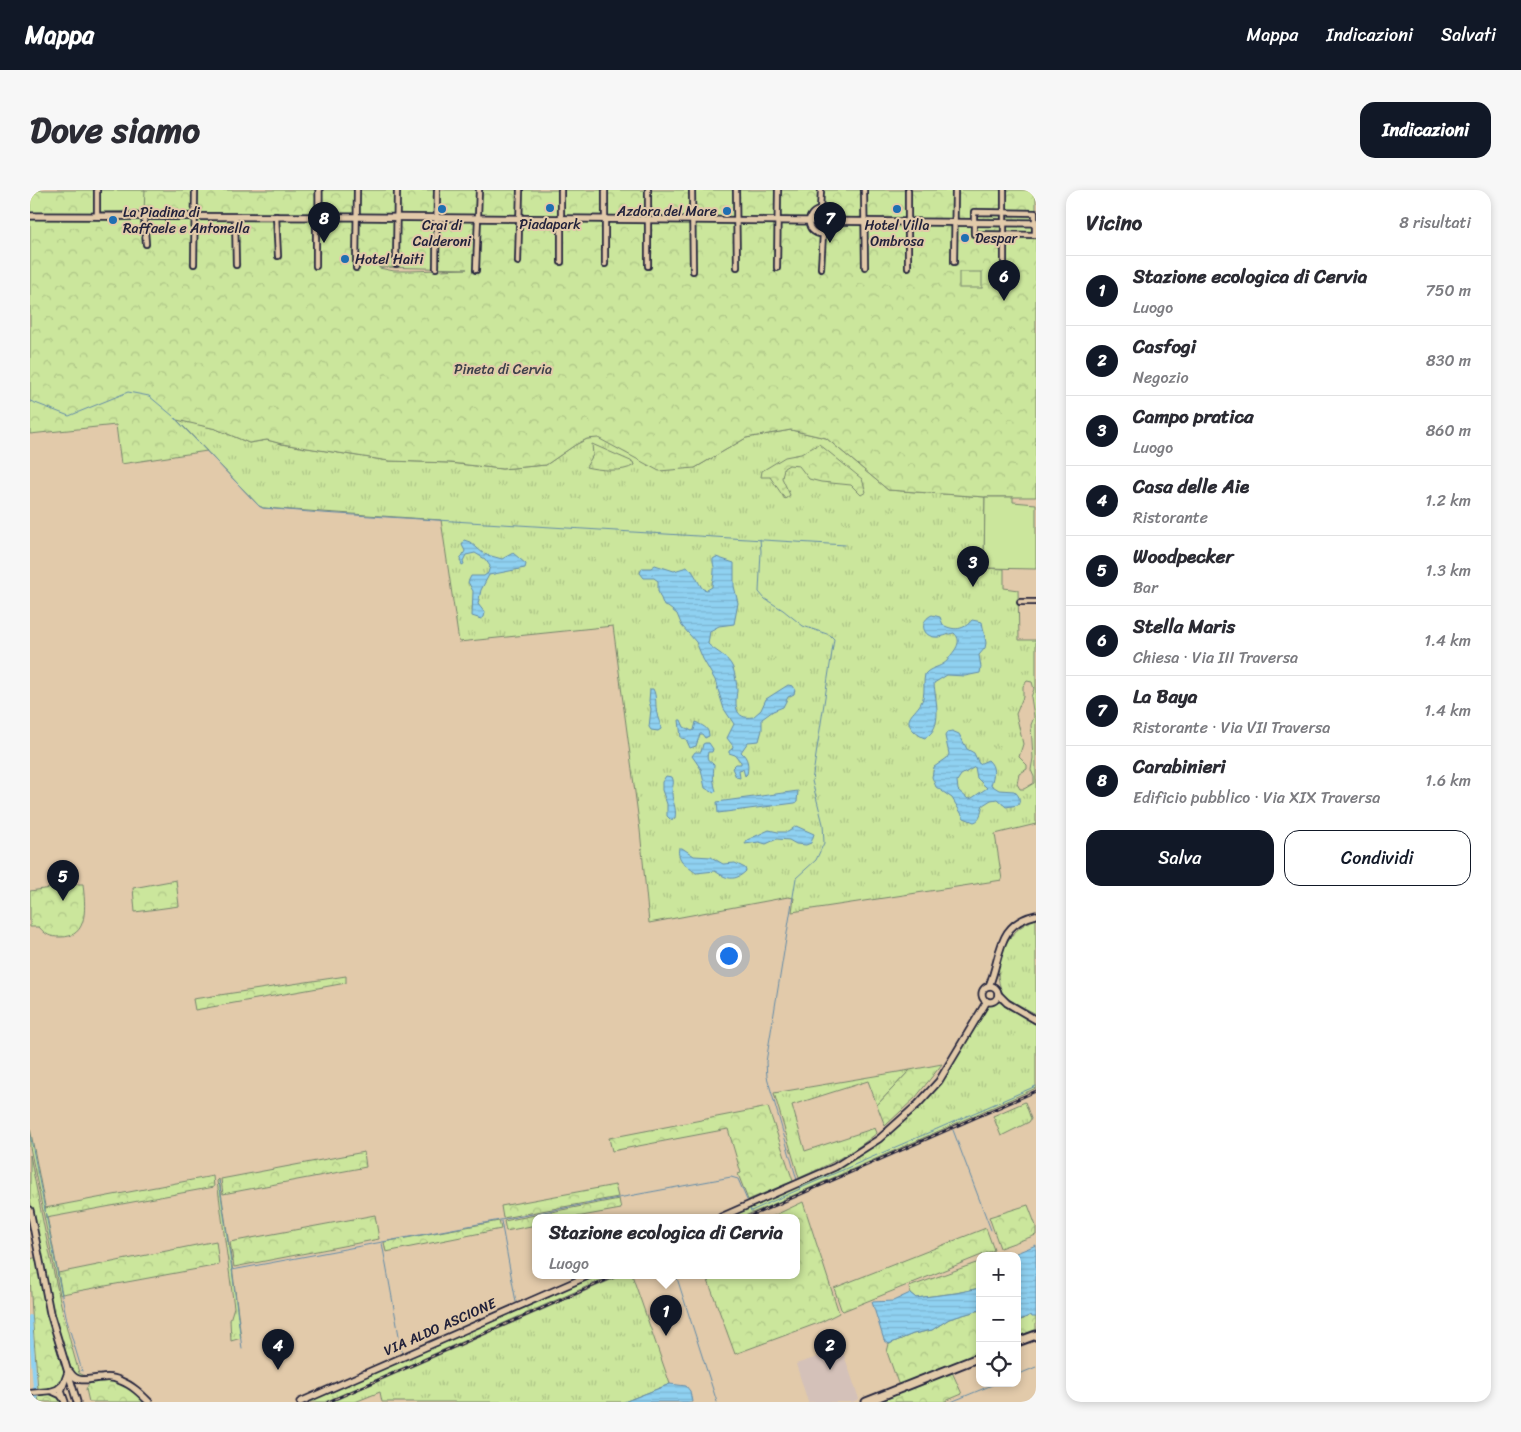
<!DOCTYPE html>
<html lang="it">
<head>
<meta charset="utf-8">
<style>
	body { margin:0; font-family:Sriracha,sans-serif; background:#f7f7f7; color:#2b2b33 }
	.controls { position:absolute; right:15px; bottom:15px; display:grid; overflow:hidden; border-radius:10px; box-shadow:0 2px 8px #0003 }
	.controls button { width:45px; height:45px; display:grid; place-items:center; padding:0; border:0; border-bottom:1px solid #e1e1e2; background:#fff; color:#2b2b33; font:25px sans-serif }
	.you { position:absolute; left:698px; top:765px; width:18px; height:18px; margin:-12px; border:4px solid #fff; border-radius:50%; background:#1a73e8; box-shadow:0 0 0 8px #1a73e833 }
	.badge { display:grid; place-items:center; width:32px; height:32px; border-radius:50%; background:#111827; color:#fff; font-size:16px; font-weight:700 }
	.pin { position:absolute; translate:-50% -41px; filter:drop-shadow(0 1px 2px #0008) }
	.pin::after { content:''; position:absolute; top:26px; width:18px; height:15px; background:inherit; clip-path:polygon(0 0,100% 0,50% 100%) }
	.popup { position:absolute; left:502px; top:1024px; width:268px; height:65px; box-sizing:border-box; display:grid; place-content:center; border-radius:10px; background:#fff; filter:drop-shadow(0 1px 4px #0005); font-size:16px; white-space:nowrap; color:#7c7c81 }
	.popup b { font-size:19px; color:#2b2b33 }
	.popup::after { content:''; position:absolute; left:50%; top:100%; margin-left:-10px; border:10px solid transparent; border-top-color:#fff }
	.list { margin:0; padding:0; list-style:none }
	h2 { display:flex; justify-content:space-between; align-items:center; height:65px; margin:0; padding:0 20px; font-size:21px }
	h2 small { font-size:16px; font-weight:400; color:#7c7c81 }
	.list li { display:grid; grid-template-columns:32px 1fr auto; gap:15px; align-items:center; box-sizing:border-box; height:70px; padding:0 20px; border-top:1px solid #e1e1e2 }
	.list b { display:block; font-size:19px; white-space:nowrap }
	.list p { margin:0; font-size:16px; white-space:nowrap; color:#7c7c81 }
	.list em { font-size:16px; font-style:normal; color:#7c7c81 }
	.actions { display:flex; gap:10px; padding:15px 20px }
	.actions a { flex:1; padding:11px 0; border:1px solid #111827; border-radius:15px; text-align:center; font-size:18px; color:#111827 }
	.actions .main { background:#111827; color:#fff }
	.icon { flex:none; width:28px; height:28px; fill:none; stroke:currentColor; stroke-width:2; stroke-linecap:round; stroke-linejoin:round }
	.map { position:relative; flex:none; width:1006px; height:1212px; overflow:hidden; border-radius:15px }
	header { display:flex; align-items:center; gap:30px; box-sizing:border-box; height:70px; padding:0 25px; background:#111827; color:#fff }
	header strong { font-size:24px }
	nav { display:flex; gap:28px; margin-inline-start:auto; font-size:18px }
	.intro { display:flex; align-items:center; justify-content:space-between; box-sizing:border-box; height:120px; padding:0 30px }
	h1 { margin:0; font-size:35px }
	.button { padding:12px 22px; border-radius:15px; background:#111827; color:#fff; font-size:18px; font-weight:700 }
	main { display:flex; gap:30px; padding:0 30px }
	aside { flex:1; background:#fff; border-radius:15px; box-shadow:0 2px 8px #0003 }
	.map>svg:first-child { display:block }
	.built { fill:#d4c1b9 }
	.grass { fill:url(#grass-tufts); stroke:#76846c; fill-rule:evenodd }
	.forest { fill:url(#forest-crowns); stroke:#76846c; fill-rule:evenodd }
	.green { fill:#cbe69c; stroke:#76846c }
	.water { fill:url(#water-rules); stroke:#638ba8; fill-rule:evenodd }
	.lines { fill:none; stroke-linecap:round; stroke-linejoin:round }
	.stream { stroke:#638ba8; stroke-width:1 }
	.canal { stroke:#8fd1f1; stroke-width:4 }
	.street-casing { stroke:#22223b; stroke-width:8 }
	.secondary-casing { stroke:#22223b; stroke-width:9 }
	.primary-casing { stroke:#22223b; stroke-width:11 }
	.street { stroke:#e2caaa; stroke-width:4.5 }
	.secondary { stroke:#e2caaa; stroke-width:5.5 }
	.primary { stroke:#e2caaa; stroke-width:7 }
	.rail-casing { stroke:#22223b; stroke-width:3 }
	.rail { stroke:#e2caaa; stroke-width:1; stroke-dasharray:4; stroke-linecap:butt }
	.poi-dot { fill:#1f6fb2; stroke:#e2caaa; stroke-width:2 }
	.labels { text-anchor:middle; dominant-baseline:central; stroke-width:4; stroke-linejoin:round; paint-order:stroke }
	.poi-label { font-size:14px; fill:#22223b; stroke:#e2caaa; text-anchor:start }
	.park-label { font-size:14px; fill:#3b3f4a; stroke:#e2caaa }
	.street-label { font-size:14px; fill:#22223b; stroke:#e2caaa }
</style>
</head>
<body>
<header>
<strong>Mappa</strong>
<nav><a>Mappa</a><a>Indicazioni</a><a>Salvati</a></nav>
</header>
<div class="intro"><h1>Dove siamo</h1><a class="button">Indicazioni</a></div>
<main>
<div class="map">
<svg width="1006" height="1212" viewBox="0 0 1006 1212">
	<defs>
		<pattern id="grass-tufts" width="24" height="20" patternUnits="userSpaceOnUse" patternTransform="scale(1.25)"><rect width="24" height="20" fill="#cbe69c"/><path d="M3 7l-1-3M5 7V3M7 7l1-3M15 17l-1-3M17 17v-4M19 17l1-3" fill="none" stroke="#aec587"/></pattern>
		<pattern id="forest-crowns" width="20" height="18" patternUnits="userSpaceOnUse" patternTransform="scale(1.25)"><rect width="20" height="18" fill="#cbe69c"/><path d="M2 6a3 3 0 1 1 6 0M12 15a3 3 0 1 1 6 0" fill="none" stroke="#aec587"/></pattern>
		<pattern id="water-rules" width="6" height="5" patternUnits="userSpaceOnUse" patternTransform="scale(1.25)"><rect width="6" height="5" fill="#8fd1f1"/><path d="M0 2.5h6" fill="none" stroke="#7bb3d0"/></pattern>
	</defs>
	<rect width="100%" height="100%" fill="#e2caaa"/>
	<filter id="ink" filterUnits="userSpaceOnUse"><feTurbulence type="fractalNoise" baseFrequency=".02" numOctaves="2"/><feDisplacementMap in="SourceGraphic" scale="10" xChannelSelector="R" yChannelSelector="G"/><feConvolveMatrix kernelMatrix="1 2 1 2 8 2 1 2 1" color-interpolation-filters="sRGB"/></filter>
	<g filter="url(#ink)">
		<path class="built" d="M 812,1159 L 829,1209 L 823,1212 L 778,1212 L 766,1174 Z"/>
		<g class="grass">
			<path d="M 146,229 L 186,239 L 219,253 L 237,250 L 252,254 L 359,271 L 420,273 L 472,279 L 516,275 L 545,255 L 557,249 L 568,247 L 665,278 L 716,248 L 761,240 L 796,248 L 858,300 L 955,307 L 954,378 L 974,379 L 974,398 L 988,400 L 989,450 L 1006,450 L 1006,634 L 965,644 L 972,690 L 762,722 L 764,708 L 758,707 L 619,733 L 610,640 L 583,436 L 429,452 L 411,330 L 233,318 L 229,316 ZM 997,491 L 1002,492 L 1004,499 L 1001,507 L 1004,527 L 1001,535 L 1003,568 L 1001,580 L 1004,587 L 1004,593 L 994,599 L 990,599 L 987,594 L 989,584 L 997,579 L 997,575 L 989,567 L 993,554 L 986,524 L 993,507 L 993,496 Z"/>
			<path d="M 1006,729 L 1006,824 C 999,820 976,809 973,804 C 959,775 976,739 1006,729 Z"/>
			<path d="M 969,812 L 1006,832 L 1006,898 L 737,1017 L 712,1027 L 700,1027 L 709,1021 C 785,988 860,958 911,890 C 921,877 930,863 938,849 C 944,838 949,825 957,815 Z"/>
			<path d="M 880,880 L 847,915 L 838,891 L 762,915 L 775,961 L 845,938 L 847,943 C 824,962 797,976 769,988 L 744,903 Z"/>
			<path d="M 995,912 L 1001,929 L 999,932 L 971,946 L 963,926 Z"/>
			<path d="M 0,938 L 32,1104 L 30,1105 L 0,957 Z"/>
			<path d="M 0,965 C 14,1038 28,1111 49,1183 L 55,1186 L 63,1186 L 53,1189 L 43,1183 L 34,1161 L 19,1106 L 0,1009 Z"/>
			<path d="M 189,989 L 201,1068 L 211,1148 L 201,1151 L 200,1130 L 204,1117 L 187,991 Z"/>
			<path d="M 566,1085 L 583,1085 L 295,1212 L 276,1212 L 394,1160 L 410,1155 L 420,1149 Z"/>
			<path d="M 592,1085 L 602,1085 L 640,1194 L 594,1212 L 352,1212 L 350,1202 L 325,1212 L 301,1212 Z"/>
		</g>
		<g class="forest">
			<path d="M 0,0 L 1006,0 L 1006,307 L 955,307 L 858,300 L 796,248 L 761,240 L 716,248 L 665,278 L 629,281 L 568,248 L 557,249 L 545,255 L 516,275 L 472,279 L 420,273 L 359,271 L 252,254 L 237,250 L 219,253 L 186,239 L 147,230 L 177,261 L 91,274 L 86,235 L 0,244 ZM 349,78 L 349,77 L 437,79 L 381,81 L 364,81 Z"/>
			<path d="M 562,254 L 603,272 L 604,275 C 594,283 568,280 556,277 L 563,265 Z"/>
			<path d="M 789,254 L 832,289 L 836,302 L 831,305 L 821,295 L 791,292 L 779,289 L 769,276 L 759,275 L 754,278 L 752,288 L 760,305 L 755,309 L 740,287 L 731,287 L 732,281 L 755,267 L 771,264 Z"/>
			<path d="M 146,690 L 149,716 L 105,722 L 103,698 Z"/>
			<path d="M 48,694 L 53,694 C 55,714 60,748 30,747 C 20,747 16,745 9,737 L 0,737 L 0,701 Z"/>
			<path d="M 316,786 L 316,793 L 165,820 L 163,809 Z"/>
			<path d="M 912,874 L 886,907 L 855,936 L 847,915 L 880,880 Z"/>
			<path d="M 738,917 L 763,991 L 718,1010 L 708,984 L 711,983 L 698,939 L 582,961 L 579,948 Z"/>
			<path d="M 334,962 L 336,977 L 193,1004 L 191,989 Z"/>
			<path d="M 183,986 L 184,997 L 16,1028 L 15,1018 Z"/>
			<path d="M 585,995 L 588,1007 L 473,1028 L 471,1016 Z"/>
			<path d="M 589,1009 L 591,1019 L 546,1027 L 506,1027 L 506,1035 L 476,1041 L 474,1031 Z"/>
			<path d="M 773,1012 L 809,1123 L 791,1132 L 705,1164 L 676,1085 L 766,1085 L 766,1027 L 741,1027 Z"/>
			<path d="M 998,1015 L 1006,1036 L 1006,1045 L 970,1058 L 959,1027 Z"/>
			<path d="M 345,1025 L 349,1049 L 204,1077 L 200,1052 Z"/>
			<path d="M 469,1031 L 471,1039 L 356,1062 L 354,1052 Z"/>
			<path d="M 956,1038 L 964,1060 L 813,1121 L 811,1119 L 804,1098 Z"/>
			<path d="M 186,1051 L 189,1075 L 32,1104 L 28,1083 Z"/>
			<path d="M 8,1067 L 23,1145 L 35,1186 L 28,1197 L 8,1200 C 5,1156 0,1113 0,1069 Z"/>
			<path d="M 946,1073 L 950,1074 L 950,1098 L 926,1103 L 886,1108 L 880,1103 L 879,1097 Z"/>
			<path d="M 950,1120 L 950,1164 L 869,1196 L 857,1162 L 859,1154 L 883,1144 L 902,1140 L 919,1129 Z"/>
			<path d="M 999,1125 L 1006,1127 L 1006,1142 L 987,1149 L 987,1131 L 994,1129 Z"/>
			<path d="M 922,1182 L 932,1204 L 913,1212 L 846,1212 Z"/>
			<path d="M 65,1190 C 92,1191 96,1194 116,1212 L 59,1212 L 56,1199 L 59,1194 L 65,1192 Z"/>
			<path d="M 23,1203 L 31,1208 L 33,1212 L 9,1212 L 8,1205 Z"/>
		</g>
		<g class="green">
			<path d="M 69,0 L 115,0 L 114,21 L 69,22 Z"/>
			<rect x="976" y="36" width="26" height="6"/>
			<rect x="929" y="82" width="23" height="16"/>
			<path d="M 955,307 L 983,307 L 983,312 L 1006,314 L 1006,379 L 954,378 Z"/>
		</g>
		<g class="water">
			<path d="M 434,350 L 440,352 L 454,364 L 472,369 L 483,363 L 496,374 L 495,378 L 459,385 L 451,400 L 448,414 L 455,423 L 454,427 L 451,429 L 442,426 L 443,401 L 438,392 L 441,386 L 454,386 L 458,383 L 460,376 L 455,369 L 445,363 L 436,365 L 433,371 L 434,374 L 432,375 L 430,370 L 435,361 L 432,355 Z"/>
			<path d="M 686,367 L 704,373 L 704,396 L 708,413 L 704,434 L 689,436 L 680,441 L 678,454 C 686,462 698,466 703,478 C 705,484 707,494 707,501 C 705,514 704,530 723,527 L 731,520 L 736,509 L 758,495 L 763,496 L 765,499 L 764,504 L 758,507 L 753,517 L 743,521 L 732,529 L 732,540 L 729,551 L 718,552 L 711,562 C 718,568 719,575 717,584 L 715,586 L 713,579 L 709,580 L 710,588 L 706,587 L 702,578 L 706,574 L 711,574 L 711,572 L 705,565 L 699,563 L 699,561 L 702,559 L 703,556 L 697,548 L 704,534 L 694,519 L 685,490 L 673,469 L 666,452 L 652,436 L 647,424 L 638,417 L 634,416 L 628,401 L 628,391 L 624,388 L 614,388 L 610,383 L 612,378 L 621,378 L 625,375 L 644,381 L 657,377 C 665,381 667,392 673,399 L 677,400 L 682,397 C 682,391 684,387 684,381 C 685,376 682,373 683,369 Z"/>
			<path d="M 902,425 L 910,427 L 913,435 C 924,441 934,440 942,430 L 952,432 L 956,453 L 955,458 L 949,465 L 951,477 L 950,483 L 935,486 L 917,485 L 904,493 C 905,510 914,537 895,548 C 891,547 889,545 885,542 C 869,527 889,523 893,508 C 895,500 893,492 895,484 C 900,478 907,478 913,474 C 917,472 919,468 921,465 C 927,458 932,450 924,443 C 917,444 912,448 904,447 C 891,445 890,430 902,425 Z"/>
			<path d="M 620,499 L 623,499 C 627,506 625,516 627,524 C 628,530 631,533 631,539 L 628,541 L 621,540 L 619,537 L 621,519 L 619,511 Z"/>
			<path d="M 649,530 L 651,530 L 654,537 L 662,541 L 664,540 L 666,532 C 672,536 679,537 679,546 L 675,548 L 672,544 L 670,544 L 666,556 L 660,558 L 656,549 L 651,548 Z"/>
			<path d="M 922,541 L 929,544 L 937,559 L 944,563 L 949,574 L 958,570 C 966,577 964,585 961,595 L 969,600 L 984,601 C 989,605 991,610 988,615 L 976,617 L 967,609 L 961,610 L 953,615 C 950,622 952,630 944,632 L 934,628 L 922,608 L 906,597 L 902,587 L 904,577 L 917,568 L 919,564 L 915,546 L 917,542 ZM 945,577 L 947,588 L 957,598 L 942,608 L 938,609 L 928,600 L 927,591 L 931,585 Z"/>
			<path d="M 675,553 L 679,553 L 683,559 L 682,562 L 678,562 C 676,571 678,569 684,575 C 683,586 683,591 686,601 L 684,603 L 675,598 L 671,579 L 662,566 L 665,562 L 671,562 L 673,554 Z"/>
			<path d="M 636,586 L 642,587 C 645,593 642,596 642,603 C 642,612 647,617 645,628 L 641,630 L 637,626 L 637,614 L 632,600 L 632,592 Z"/>
			<path d="M 768,601 L 767,612 L 765,613 L 688,623 L 687,612 Z"/>
			<path d="M 766,636 L 784,644 L 781,653 L 776,655 L 766,654 L 759,650 L 747,649 L 736,654 L 729,652 L 715,654 L 717,650 L 739,640 L 748,642 L 758,642 Z"/>
			<path d="M 649,658 L 652,658 L 664,666 L 681,667 L 693,674 L 705,673 L 715,678 L 716,681 C 705,692 696,689 685,681 L 666,683 C 658,677 646,670 649,658 Z"/>
			<path d="M 1006,1055 L 1006,1127 L 1002,1127 L 1001,1125 L 988,1131 L 987,1066 L 979,1066 Z"/>
			<path d="M 950,1098 L 950,1120 L 919,1129 L 902,1140 L 883,1144 L 859,1154 L 854,1150 L 842,1112 L 863,1111 L 880,1103 L 886,1108 L 926,1103 Z"/>
			<path d="M 640,1194 L 656,1196 L 660,1201 L 662,1212 L 594,1212 Z"/>
		</g>
		<g class="lines">
			<g class="stream">
				<path d="M 0,211 L 39,226 L 98,202 L 119,206 L 143,226 L 229,316 L 233,318 L 292,323 L 815,355"/>
				<path d="M 730,349 L 731,361 L 729,402 L 735,409 L 753,420 L 773,436 L 800,445 L 804,449 L 782,591 L 793,634 L 794,653 L 786,670 L 766,688 L 736,872 L 737,887 L 767,990"/>
				<path d="M 923,940 L 961,1040"/>
				<path d="M 0,944 L 37,1131 L 52,1181"/>
				<path d="M 189,991 L 202,1080"/>
				<path d="M 771,998 L 1006,896"/>
				<path d="M 720,1018 L 721,1022"/>
				<path d="M 721,1021 L 770,999 L 769,996"/>
				<path d="M 471,1031 L 486,1112"/>
				<path d="M 352,1053 L 372,1162"/>
				<path d="M 646,1085 L 687,1212"/>
				<path d="M 212,1159 L 202,1080 L 701,987 L 708,989 L 717,1010"/>
				<path d="M 987,1185 L 1006,1177"/>
				<path d="M 921,1212 L 967,1193"/>
			</g>
			<path class="canal" d="M 0,1127 L 6,1212"/>
			<g class="street-casing">
				<g id="street">
					<path d="M 67,0 L 67,26"/>
					<path d="M 531,0 L 531,72"/>
					<path d="M 575,0 L 575,74"/>
					<path d="M 662,0 L 663,81"/>
					<path d="M 706,0 L 707,77"/>
					<path d="M 834,0 L 835,77"/>
					<path d="M 878,0 L 878,77"/>
					<path d="M 790,20 L 791,0"/>
					<circle cx="791" cy="32" r="12"/>
					<path d="M 944,22 L 1005,23 L 1005,45 L 944,44 Z"/>
					<path d="M 246,26 L 248,66"/>
					<path d="M 114,27 L 116,54"/>
					<path d="M 205,27 L 206,75"/>
					<path d="M 488,72 L 490,0"/>
					<path d="M 924,72 L 925,0"/>
					<path d="M 164,74 L 165,0"/>
					<path d="M 366,74 L 367,0"/>
					<path d="M 286,76 L 286,27"/>
					<path d="M 618,76 L 618,0"/>
					<path d="M 326,78 L 327,0"/>
					<path d="M 406,78 L 407,0"/>
					<path d="M 747,78 L 748,0"/>
					<path d="M 791,78 L 793,44"/>
					<path d="M 446,80 L 449,0"/>
					<path d="M 974,82 L 974,0"/>
					<path d="M 990,412 L 1006,412"/>
					<path d="M 33,1194 L 27,1199 L 21,1201 L 30,1205 L 33,1209"/>
					<path d="M 0,1203 L 21,1201"/>
				</g>
			</g>
			<g class="secondary-casing">
				<g id="secondary">
					<path d="M 0,26 L 327,27 L 1006,33"/>
					<path d="M 289,27 L 289,0"/>
					<path d="M 959,796 C 972,765 966,734 1006,725"/>
					<circle cx="960" cy="804" r="8"/>
					<path d="M 968,804 L 977,813 L 1006,830"/>
					<path d="M 0,1020 L 20,1123 L 47,1212"/>
					<path d="M 691,1027 L 805,977 L 849,949 L 888,914 L 909,891 L 957,811"/>
					<path d="M 40,1182 C 48,1195 60,1188 72,1188 C 78,1187 85,1188 91,1191 C 102,1195 111,1204 119,1212"/>
					<path d="M 35,1212 L 31,1201 L 38,1182"/>
					<path d="M 270,1212 L 560,1085"/>
				</g>
			</g>
			<g class="primary-casing">
				<g id="primary">
					<path d="M 987,1152 L 1006,1145"/>
					<path d="M 836,1212 L 950,1167"/>
				</g>
			</g>
			<use href="#street" class="street"/>
			<use href="#secondary" class="secondary"/>
			<use href="#primary" class="primary"/>
			<g class="rail-casing">
				<g id="rail">
					<path d="M 718,1027 L 1006,901"/>
					<path d="M 298,1212 L 588,1085"/>
				</g>
			</g>
			<use href="#rail" class="rail"/>
		</g>
	</g>
	<g class="poi-dot">
		<circle cx="520" cy="18" r="5"/>
		<circle cx="412" cy="19" r="5"/>
		<circle cx="867" cy="19" r="5"/>
		<circle cx="697" cy="21" r="5"/>
		<circle cx="83" cy="30" r="5"/>
		<circle cx="935" cy="48" r="5"/>
		<circle cx="315" cy="69" r="5"/>
	</g>
	<g class="labels">
		<g class="poi-label">
			<text x="687" y="21" text-anchor="end">Azdora del Mare</text>
			<text x="93" y="22">La Piadina di<tspan x="93" dy="16">Raffaele e Antonella</tspan></text>
			<text x="520" y="34" text-anchor="middle">Piadapark</text>
			<text x="412" y="35" text-anchor="middle">Crai di<tspan x="412" dy="16">Calderoni</tspan></text>
			<text x="867" y="35" text-anchor="middle">Hotel Villa<tspan x="867" dy="16">Ombrosa</tspan></text>
			<text x="945" y="48">Despar</text>
			<text x="325" y="69">Hotel Haiti</text>
		</g>
		<g class="park-label">
			<text x="473" y="179">Pineta di Cervia</text>
		</g>
		<g class="street-label">
			<text transform="translate(410 1137) rotate(-24)">VIA ALDO ASCIONE</text>
		</g>
	</g>
</svg>
<div class="controls">
<button>+</button>
<button>−</button>
<button><svg class="icon" aria-label="locate" viewBox="0 0 24 24"><circle cx="12" cy="12" r="6"/><path d="M12 2v4M12 18v4M2 12h4M18 12h4"/></svg></button>
</div>
<div class="you"></div>
<div class="pin badge" style="left:636px;top:1146px">1</div>
<div class="popup"><b>Stazione ecologica di Cervia</b>Luogo</div>
<div class="pin badge" style="left:800px;top:1180px">2</div>
<div class="pin badge" style="left:943px;top:397px">3</div>
<div class="pin badge" style="left:248px;top:1180px">4</div>
<div class="pin badge" style="left:33px;top:711px">5</div>
<div class="pin badge" style="left:974px;top:111px">6</div>
<div class="pin badge" style="left:800px;top:53px">7</div>
<div class="pin badge" style="left:294px;top:53px">8</div>
</div>
<aside>
<h2>Vicino<small>8 risultati</small></h2>
<ul class="list">
<li><span class="badge">1</span><div><b>Stazione ecologica di Cervia</b><p>Luogo</p></div><em>750 m</em></li>
<li><span class="badge">2</span><div><b>Casfogi</b><p>Negozio</p></div><em>830 m</em></li>
<li><span class="badge">3</span><div><b>Campo pratica</b><p>Luogo</p></div><em>860 m</em></li>
<li><span class="badge">4</span><div><b>Casa delle Aie</b><p>Ristorante</p></div><em>1.2 km</em></li>
<li><span class="badge">5</span><div><b>Woodpecker</b><p>Bar</p></div><em>1.3 km</em></li>
<li><span class="badge">6</span><div><b>Stella Maris</b><p>Chiesa · Via III Traversa</p></div><em>1.4 km</em></li>
<li><span class="badge">7</span><div><b>La Baya</b><p>Ristorante · Via VII Traversa</p></div><em>1.4 km</em></li>
<li><span class="badge">8</span><div><b>Carabinieri</b><p>Edificio pubblico · Via XIX Traversa</p></div><em>1.6 km</em></li>
</ul>
<div class="actions"><a class="main">Salva</a><a>Condividi</a></div>
</aside>
</main>
</body>
</html>
